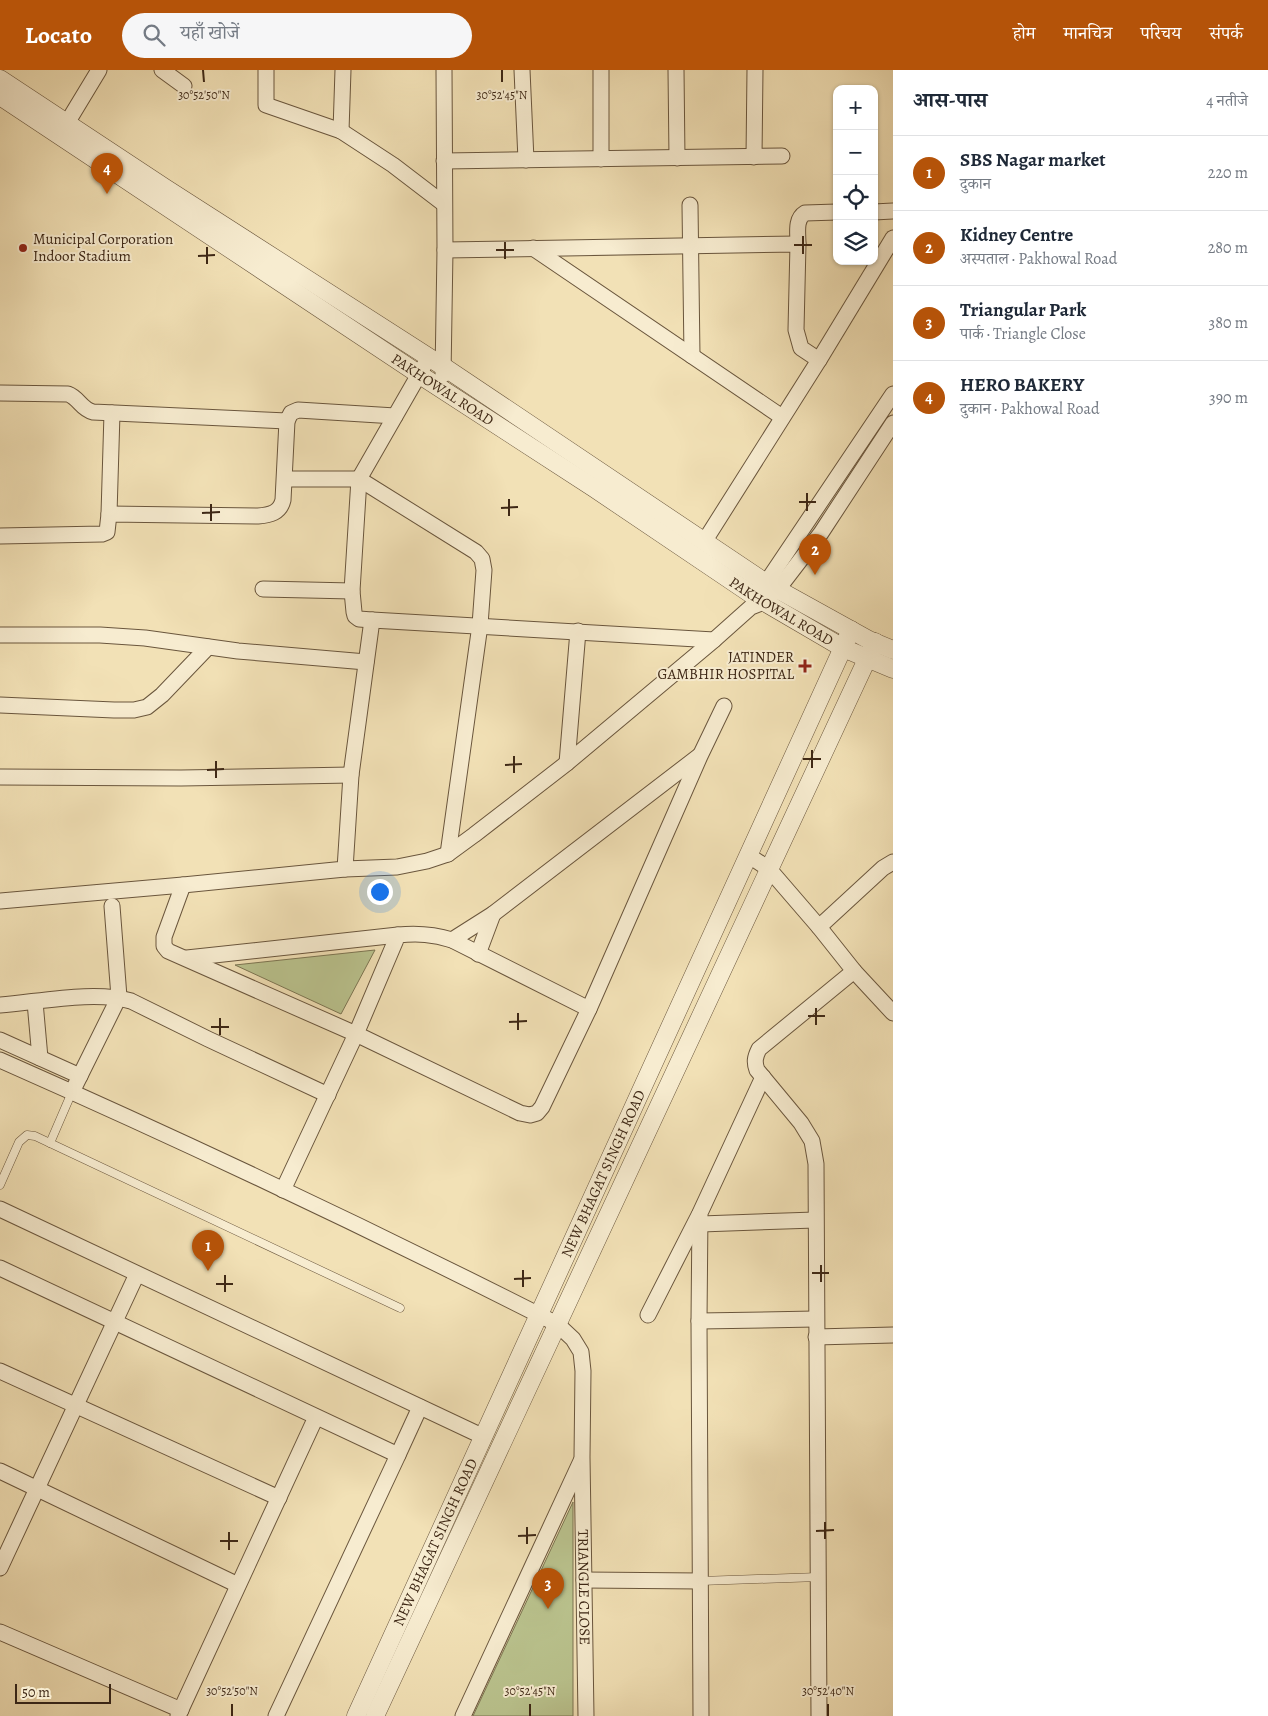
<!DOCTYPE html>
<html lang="hi">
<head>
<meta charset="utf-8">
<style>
	body { margin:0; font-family:Alegreya,"Noto Serif Devanagari",serif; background:#f6f6f7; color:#1f2937 }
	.controls { position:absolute; right:15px; top:15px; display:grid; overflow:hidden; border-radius:10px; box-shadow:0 1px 4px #0004 }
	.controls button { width:45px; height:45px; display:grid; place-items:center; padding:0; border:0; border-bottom:1px solid #e0e1e3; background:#fff; color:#1f2937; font:25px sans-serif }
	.scale { position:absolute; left:15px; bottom:12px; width:96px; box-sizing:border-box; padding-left:5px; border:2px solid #3d2715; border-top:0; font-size:14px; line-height:18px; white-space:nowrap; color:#3d2715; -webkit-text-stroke:4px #f7ecd0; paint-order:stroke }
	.you { position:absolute; left:379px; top:821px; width:18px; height:18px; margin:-12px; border:4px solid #fff; border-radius:50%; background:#1a73e8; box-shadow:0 0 0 8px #1a73e833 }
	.badge { display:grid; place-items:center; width:32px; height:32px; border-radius:50%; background:#b45309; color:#fff; font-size:16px; font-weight:700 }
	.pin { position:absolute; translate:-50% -41px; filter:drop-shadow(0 1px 2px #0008) }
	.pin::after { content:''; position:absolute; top:26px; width:18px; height:15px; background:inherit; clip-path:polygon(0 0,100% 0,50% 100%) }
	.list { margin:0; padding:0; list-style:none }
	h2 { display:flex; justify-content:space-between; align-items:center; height:65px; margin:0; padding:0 20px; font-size:21px }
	h2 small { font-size:16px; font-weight:400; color:#747a83 }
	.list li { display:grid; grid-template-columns:32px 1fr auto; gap:15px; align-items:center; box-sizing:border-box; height:75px; padding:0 20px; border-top:1px solid #e0e1e3 }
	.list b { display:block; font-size:19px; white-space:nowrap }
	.list p { margin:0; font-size:16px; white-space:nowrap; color:#747a83 }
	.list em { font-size:16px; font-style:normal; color:#747a83 }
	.icon { flex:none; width:28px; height:28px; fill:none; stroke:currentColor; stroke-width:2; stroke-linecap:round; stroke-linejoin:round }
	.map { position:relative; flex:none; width:893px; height:1646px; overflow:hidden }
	header { display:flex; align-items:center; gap:30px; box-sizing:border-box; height:70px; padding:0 25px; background:#b45309; color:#fff }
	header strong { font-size:24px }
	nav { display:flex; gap:28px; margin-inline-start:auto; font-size:18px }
	.search { width:350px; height:45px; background:#f6f6f7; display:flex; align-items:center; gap:12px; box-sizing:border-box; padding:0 18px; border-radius:28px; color:#747a83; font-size:19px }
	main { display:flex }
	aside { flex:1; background:#fff }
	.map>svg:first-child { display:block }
	.green { fill:#bac38e; stroke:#7c7552 }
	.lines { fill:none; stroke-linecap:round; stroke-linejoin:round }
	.service-casing { stroke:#6a563d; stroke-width:9 }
	.minor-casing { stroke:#6a563d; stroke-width:17 }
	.tertiary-casing { stroke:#6a563d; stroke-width:19 }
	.service { stroke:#f7ecd0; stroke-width:8 }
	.minor { stroke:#f7ecd0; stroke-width:15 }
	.tertiary { stroke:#f7ecd0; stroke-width:18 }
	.ticks { fill:none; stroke:#3d2715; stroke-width:2 }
	.poi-dot { fill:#8f2418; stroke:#f7ecd0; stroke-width:2 }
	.labels { text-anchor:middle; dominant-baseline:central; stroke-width:4; stroke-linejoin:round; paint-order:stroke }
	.poi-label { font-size:15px; fill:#3d2715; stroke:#f7ecd0; text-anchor:start }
	.street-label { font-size:15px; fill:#3d2715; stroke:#f7ecd0 }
	.ticks-label { font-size:12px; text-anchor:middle; fill:#3d2715; stroke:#f7ecd0; stroke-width:4; stroke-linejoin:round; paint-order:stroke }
</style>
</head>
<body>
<header>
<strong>Locato</strong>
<div class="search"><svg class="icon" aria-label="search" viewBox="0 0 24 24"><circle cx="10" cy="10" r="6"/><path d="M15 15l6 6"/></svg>यहाँ खोजें</div>
<nav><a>होम</a><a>मानचित्र</a><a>परिचय</a><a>संपर्क</a></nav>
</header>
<main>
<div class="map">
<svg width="893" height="1646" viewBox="0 0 893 1646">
	<rect width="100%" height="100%" fill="#f2e1b6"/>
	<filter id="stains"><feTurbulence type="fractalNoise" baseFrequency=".004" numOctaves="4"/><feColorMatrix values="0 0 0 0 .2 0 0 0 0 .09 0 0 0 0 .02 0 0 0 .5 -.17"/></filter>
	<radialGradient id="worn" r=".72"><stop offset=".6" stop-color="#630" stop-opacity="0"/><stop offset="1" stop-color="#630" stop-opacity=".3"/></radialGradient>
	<g class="green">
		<path d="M 375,880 L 341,944 L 235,895 Z"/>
		<path d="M 573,1432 L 573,1646 L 473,1646 Z"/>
	</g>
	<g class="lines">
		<g class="service-casing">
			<g id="service">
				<path d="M 50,1073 L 72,1022"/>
				<path d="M 0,1115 L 19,1072 L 27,1065 L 35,1066 L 400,1238"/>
				<path d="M 700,1511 L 819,1507"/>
			</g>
		</g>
		<g class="minor-casing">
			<g id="minor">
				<path d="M 162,0 L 184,16"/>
				<path d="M 266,0 L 266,35 L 341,61 L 393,95 L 444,134"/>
				<path d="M 522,0 L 526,90"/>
				<path d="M 601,0 L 601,89"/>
				<path d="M 676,0 L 677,88"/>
				<path d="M 67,53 L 99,0"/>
				<path d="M 341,61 L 343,0"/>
				<path d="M 754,87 L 755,0"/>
				<path d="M 444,91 L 782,86"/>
				<path d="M 690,135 L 692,286"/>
				<path d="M 874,142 L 893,141"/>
				<path d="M 798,174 C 798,163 795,149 805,143 L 837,142"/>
				<path d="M 533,178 L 782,347"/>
				<path d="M 445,180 L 798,174 L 796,260 L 801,278 L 819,290 L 704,472"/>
				<path d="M 429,287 L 359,409 L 352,521 L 354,542 L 355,546 L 359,549 L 372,550 L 714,570"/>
				<path d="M 819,290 L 893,168"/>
				<path d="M 443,305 L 445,180 L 444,0"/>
				<path d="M 0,323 L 68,324 C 79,328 81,339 93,342 L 287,351 L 291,343 L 298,340 L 395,346"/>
				<path d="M 285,409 L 359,409 L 476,482 L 482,489 L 484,500 L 480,555 L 448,784"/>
				<path d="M 109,444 L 112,343"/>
				<path d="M 0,466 L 102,464 L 107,462 L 109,444 L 258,446 C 270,445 280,443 283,430 L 287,351"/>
				<path d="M 263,519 L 352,521"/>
				<path d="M 759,520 L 766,513 L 893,324"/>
				<path d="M 0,565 L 100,565 L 145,568 L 238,581 L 366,592"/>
				<path d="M 0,635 L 114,640 L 134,640 L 147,637 L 162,625 L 208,577"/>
				<path d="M 567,693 L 578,561"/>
				<path d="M 0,707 L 181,708 L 351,705"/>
				<path d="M 748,785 L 769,799 L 819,857"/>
				<path d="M 345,799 L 397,797 L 427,791 L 448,784 L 474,765 L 567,693 L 714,570 L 751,537 L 764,532 L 778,519 L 821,463 L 893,353"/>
				<path d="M 183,815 L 164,867 L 164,876 L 168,881 L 356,964 L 520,1043 L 530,1045 L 537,1043 L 542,1037 L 589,939"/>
				<path d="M 0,831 L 183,815 L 345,799 L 351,705 L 372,550"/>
				<path d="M 452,870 L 493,844 L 699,686"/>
				<path d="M 478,884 L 493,844"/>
				<path d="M 187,888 L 398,865"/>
				<path d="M 854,901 L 893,943"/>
				<path d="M 35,932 L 40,988"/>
				<path d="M 0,935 C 39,932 95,920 131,931 L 208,969 L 328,1025"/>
				<path d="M 0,970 L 80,1006"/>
				<path id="s1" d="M 0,990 C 188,1073 374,1161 557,1254 L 573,1269 L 581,1282 L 583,1301 L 582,1387 L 586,1646"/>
				<path d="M 72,1022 L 119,927 L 112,836"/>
				<path d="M 283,1120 L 356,964 L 398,865 C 418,863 433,864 452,870 L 589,939 L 700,686 L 724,636"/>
				<path d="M 0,1139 L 484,1367"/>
				<path d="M 701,1154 L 815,1150"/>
				<path d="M 0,1198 L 398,1385 L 276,1646"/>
				<path d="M 648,1245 L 699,1145"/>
				<path d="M 699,1251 L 815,1249"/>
				<path d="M 816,1267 L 893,1265"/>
				<path d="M 0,1301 L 279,1428"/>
				<path d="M 398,1385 L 420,1337"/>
				<path d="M 0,1401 L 238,1515"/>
				<path d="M 0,1498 L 137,1204"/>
				<path d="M 584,1510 L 700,1511"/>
				<path d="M 0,1562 L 181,1640"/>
				<path d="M 178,1646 L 316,1347"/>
				<path d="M 463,1646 L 581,1391"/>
				<path d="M 701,1646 L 699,1251 L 700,1143 L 763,1007"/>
				<path d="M 819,1646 L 816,1094 L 812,1071 L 801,1053 L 757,1000 C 754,992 755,987 759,979 L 854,901 L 819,857 L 883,798 L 893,792"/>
			</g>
		</g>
		<g class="tertiary-casing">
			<g id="tertiary">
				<path d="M 0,9 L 165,118 L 444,297 L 766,513 L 869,570 L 893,580"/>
				<path id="s2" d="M 0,26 L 420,305 L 594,418 L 754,526 L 843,578 L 893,599"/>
				<path id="s3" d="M 356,1646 L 851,560"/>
				<path d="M 375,1646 L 875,572"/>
			</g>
		</g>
		<use href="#service" class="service"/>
		<use href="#minor" class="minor"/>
		<use href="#tertiary" class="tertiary"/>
	</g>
	<path class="ticks" d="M 203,0 L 204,12M 502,0 L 502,12M 803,166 L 803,184M 505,172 L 505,189M 794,175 L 812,175M 207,177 L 207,194M 496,180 L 514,180M 198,186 L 215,185M 807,423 L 807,441M 509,429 L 509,446M 799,432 L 816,432M 211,434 L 211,451M 501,438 L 518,437M 202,443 L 220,442M 812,680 L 812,698M 514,686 L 514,703M 803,689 L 821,689M 216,691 L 216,708M 505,695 L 522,694M 207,700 L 224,699M 816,938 L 816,955M 518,943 L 518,960M 808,946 L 825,946M 220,948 L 220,965M 509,952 L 527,951M 211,957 L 229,957M 821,1195 L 821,1212M 523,1200 L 523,1217M 812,1203 L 829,1203M 225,1205 L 225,1222M 514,1209 L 531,1208M 216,1214 L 233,1214M 825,1452 L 825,1469M 527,1457 L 527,1474M 816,1461 L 834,1460M 229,1462 L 229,1480M 518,1466 L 536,1465M 220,1471 L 238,1471M 232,1634 L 232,1646M 530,1634 L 530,1646M 828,1634 L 828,1646"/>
	<g class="poi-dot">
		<circle cx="23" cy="178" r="5"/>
		<path d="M802.5 588.5h5v5h5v5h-5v5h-5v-5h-5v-5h5z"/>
	</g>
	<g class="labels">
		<g class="poi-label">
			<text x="33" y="169">Municipal Corporation<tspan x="33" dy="17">Indoor Stadium</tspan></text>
			<text x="794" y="587" text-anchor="end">JATINDER<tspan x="794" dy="17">GAMBHIR HOSPITAL</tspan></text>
		</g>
		<g class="street-label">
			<text stroke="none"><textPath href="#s2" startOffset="531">PAKHOWAL ROAD</textPath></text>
			<text stroke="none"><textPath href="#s2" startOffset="936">PAKHOWAL ROAD</textPath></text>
			<text stroke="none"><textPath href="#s3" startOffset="596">NEW BHAGAT SINGH ROAD</textPath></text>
			<text stroke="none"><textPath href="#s3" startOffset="191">NEW BHAGAT SINGH ROAD</textPath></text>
			<text stroke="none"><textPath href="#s1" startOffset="889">TRIANGLE CLOSE</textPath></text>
		</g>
	</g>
	<g class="ticks-label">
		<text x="204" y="29">30°52'50"N</text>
		<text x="502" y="29">30°52'45"N</text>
		<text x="232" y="1625">30°52'50"N</text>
		<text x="530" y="1625">30°52'45"N</text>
		<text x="828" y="1625">30°52'40"N</text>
	</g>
	<rect width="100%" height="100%" filter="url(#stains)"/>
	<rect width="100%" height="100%" fill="url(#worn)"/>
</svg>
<div class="controls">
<button>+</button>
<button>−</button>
<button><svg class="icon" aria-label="locate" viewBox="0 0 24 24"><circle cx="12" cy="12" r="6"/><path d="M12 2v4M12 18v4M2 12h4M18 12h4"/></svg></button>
<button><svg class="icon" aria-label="layers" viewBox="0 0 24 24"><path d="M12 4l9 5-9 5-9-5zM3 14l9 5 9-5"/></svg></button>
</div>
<div class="scale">50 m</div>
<div class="you"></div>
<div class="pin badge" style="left:208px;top:1201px">1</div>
<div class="pin badge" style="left:815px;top:505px">2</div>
<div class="pin badge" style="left:548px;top:1539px">3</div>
<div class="pin badge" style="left:107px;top:124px">4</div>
</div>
<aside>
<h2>आस-पास<small>4 नतीजे</small></h2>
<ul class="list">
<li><span class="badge">1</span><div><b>SBS Nagar market</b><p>दुकान</p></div><em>220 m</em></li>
<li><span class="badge">2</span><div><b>Kidney Centre</b><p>अस्पताल · Pakhowal Road</p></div><em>280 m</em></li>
<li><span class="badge">3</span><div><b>Triangular Park</b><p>पार्क · Triangle Close</p></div><em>380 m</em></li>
<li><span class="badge">4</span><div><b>HERO BAKERY</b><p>दुकान · Pakhowal Road</p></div><em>390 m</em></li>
</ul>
</aside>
</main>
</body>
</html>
